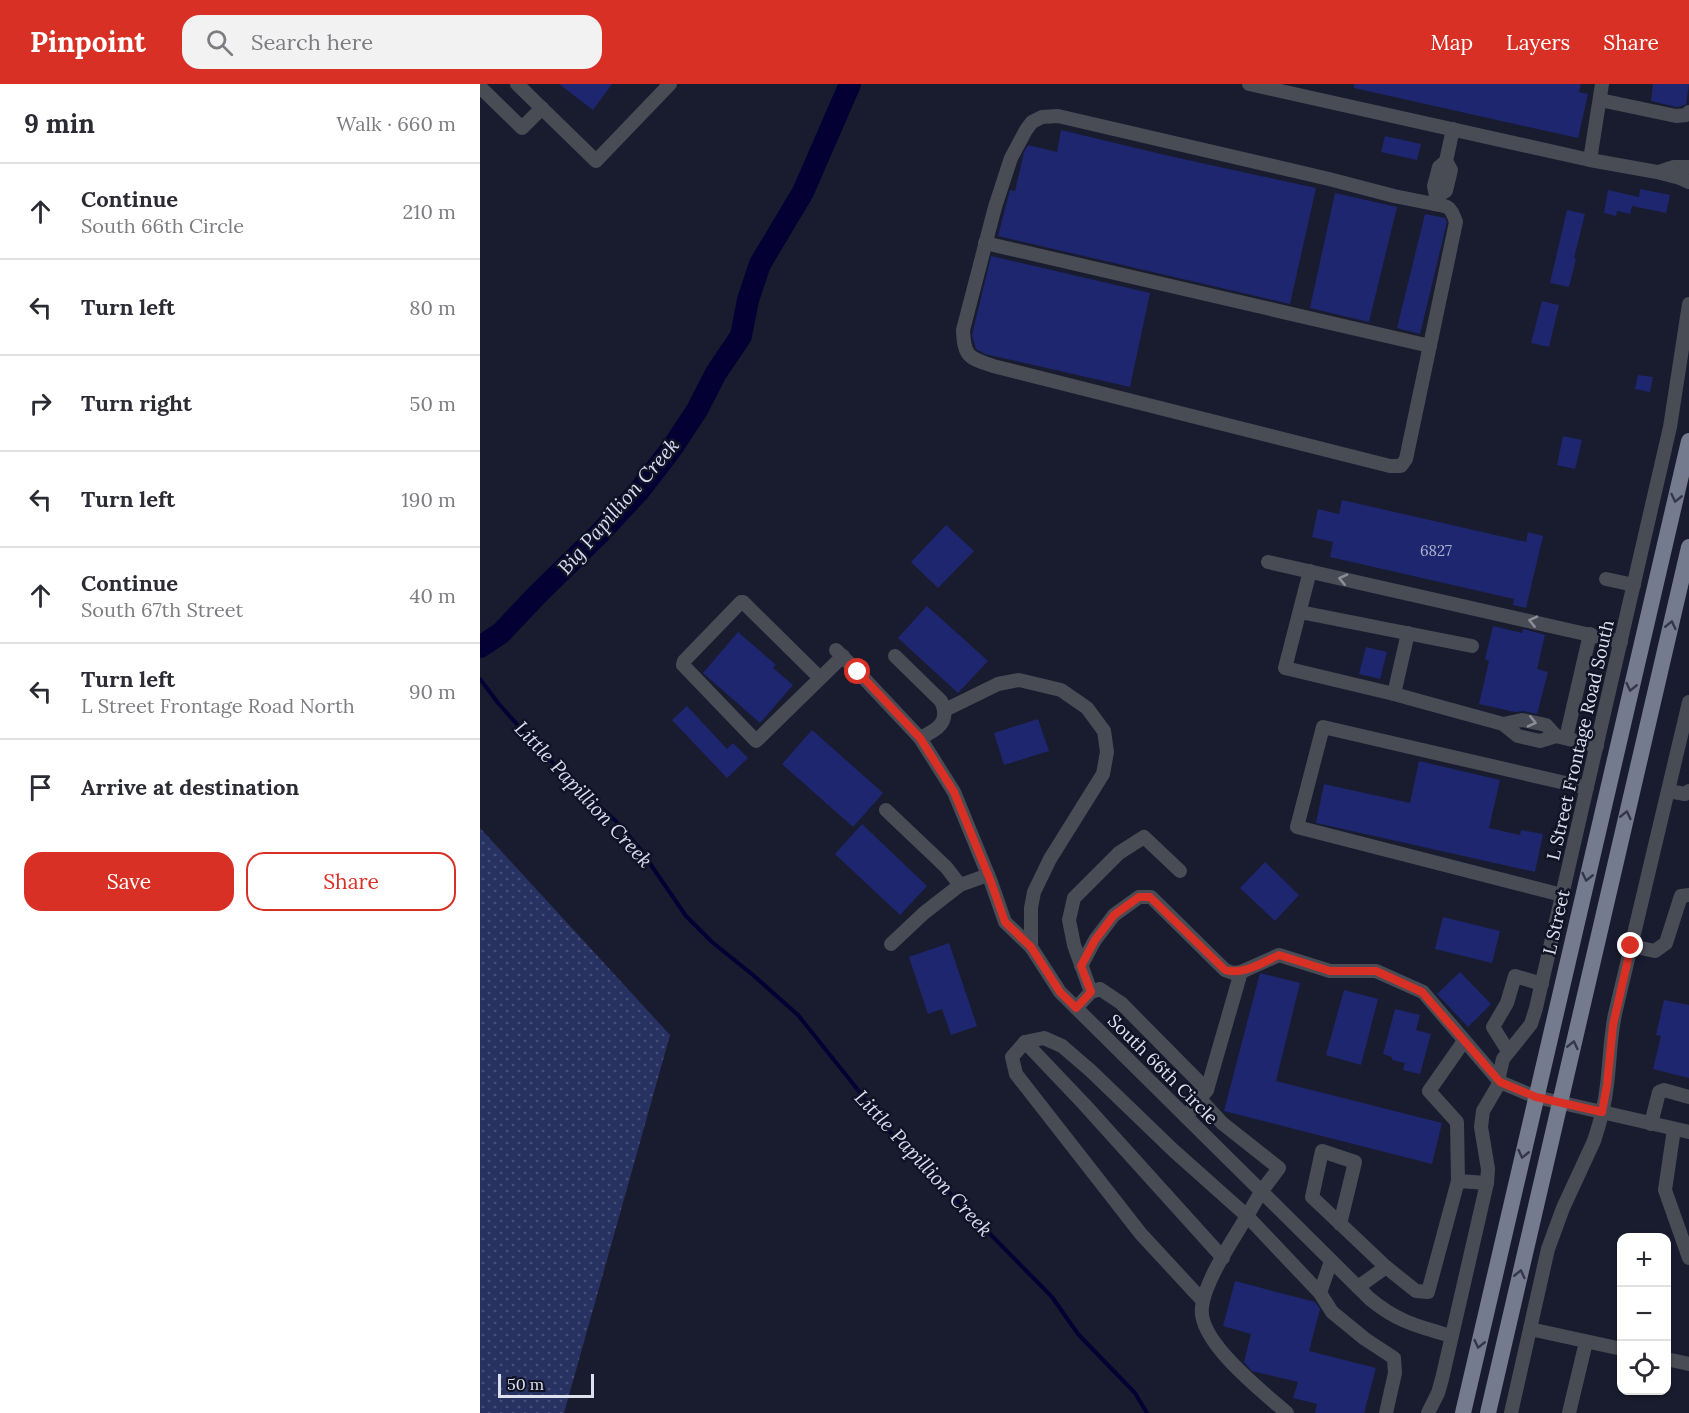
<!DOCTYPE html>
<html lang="en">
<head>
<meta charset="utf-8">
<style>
	body { margin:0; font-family:Lora,serif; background:#f2f2f3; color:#2b2b33 }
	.controls { position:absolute; right:18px; bottom:18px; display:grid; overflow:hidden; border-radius:12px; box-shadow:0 2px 4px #0004 }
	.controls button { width:54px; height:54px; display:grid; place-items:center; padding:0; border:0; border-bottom:2px solid #e1e1e2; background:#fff; color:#2b2b33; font:30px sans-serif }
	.scale { position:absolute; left:18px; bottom:15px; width:96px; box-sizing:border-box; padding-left:6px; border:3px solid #dde1ee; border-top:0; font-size:16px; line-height:21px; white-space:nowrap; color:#dde1ee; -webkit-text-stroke:4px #0f1324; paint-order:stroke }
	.stop { position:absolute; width:18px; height:18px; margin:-14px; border:4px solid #d93025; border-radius:50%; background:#fff }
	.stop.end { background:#d93025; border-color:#fff; box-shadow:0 2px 6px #0008 }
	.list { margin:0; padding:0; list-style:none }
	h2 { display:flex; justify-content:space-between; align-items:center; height:78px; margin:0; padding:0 24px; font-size:26px }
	h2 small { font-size:20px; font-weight:400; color:#7c7c81 }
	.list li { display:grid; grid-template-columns:39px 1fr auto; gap:18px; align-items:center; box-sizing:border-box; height:96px; padding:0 24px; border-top:2px solid #e1e1e2 }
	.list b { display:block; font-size:22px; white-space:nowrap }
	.list p { margin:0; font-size:20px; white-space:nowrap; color:#7c7c81 }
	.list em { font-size:20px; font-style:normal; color:#7c7c81 }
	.actions { display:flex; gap:12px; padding:18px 24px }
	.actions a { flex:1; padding:14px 0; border:2px solid #d93025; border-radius:18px; text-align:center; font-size:21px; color:#d93025 }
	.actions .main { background:#d93025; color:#fff }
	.icon { flex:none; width:33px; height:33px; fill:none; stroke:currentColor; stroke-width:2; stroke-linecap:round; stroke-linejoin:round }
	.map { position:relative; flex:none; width:1209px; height:1329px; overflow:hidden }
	header { display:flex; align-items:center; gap:36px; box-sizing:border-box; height:84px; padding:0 30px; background:#d93025; color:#fff }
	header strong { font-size:28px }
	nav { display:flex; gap:33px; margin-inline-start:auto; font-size:21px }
	.search { width:420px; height:54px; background:#f2f2f3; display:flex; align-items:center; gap:15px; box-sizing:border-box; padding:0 21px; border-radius:18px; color:#7c7c81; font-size:22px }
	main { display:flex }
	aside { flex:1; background:#fff }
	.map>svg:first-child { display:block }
	.green { fill:url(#green-dots) }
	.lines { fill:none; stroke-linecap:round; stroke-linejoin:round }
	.stream { stroke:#040033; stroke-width:4 }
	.river { stroke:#040033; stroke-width:22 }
	.building { fill:#1e266f }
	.minor { stroke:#494c55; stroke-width:14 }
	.major { stroke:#757b8e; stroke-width:16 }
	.oneway { stroke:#333749 }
	.oneway2 { stroke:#8c8f9a }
	.route { stroke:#d93025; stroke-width:8 }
	.labels { text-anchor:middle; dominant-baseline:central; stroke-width:5; stroke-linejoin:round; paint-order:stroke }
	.number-label { font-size:15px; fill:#adb2ce }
	.street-label { font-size:18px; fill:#dde1ee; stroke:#0f1324 }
	.water-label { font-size:20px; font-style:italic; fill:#d6ddf3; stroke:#0f1324 }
</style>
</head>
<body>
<header>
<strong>Pinpoint</strong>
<div class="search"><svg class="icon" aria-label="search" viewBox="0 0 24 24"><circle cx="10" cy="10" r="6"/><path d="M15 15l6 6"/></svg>Search here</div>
<nav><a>Map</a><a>Layers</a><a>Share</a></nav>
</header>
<main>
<aside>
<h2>9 min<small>Walk · 660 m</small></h2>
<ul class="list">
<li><svg class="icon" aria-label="ahead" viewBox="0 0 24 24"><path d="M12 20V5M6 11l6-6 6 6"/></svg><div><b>Continue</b><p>South 66th Circle</p></div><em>210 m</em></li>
<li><svg class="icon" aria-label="left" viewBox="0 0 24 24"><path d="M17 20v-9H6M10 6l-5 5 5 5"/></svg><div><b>Turn left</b></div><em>80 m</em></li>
<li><svg class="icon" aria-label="right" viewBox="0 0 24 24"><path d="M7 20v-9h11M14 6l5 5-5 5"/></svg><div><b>Turn right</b></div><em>50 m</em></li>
<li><svg class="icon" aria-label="left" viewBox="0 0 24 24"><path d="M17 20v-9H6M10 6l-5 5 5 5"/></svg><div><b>Turn left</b></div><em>190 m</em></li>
<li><svg class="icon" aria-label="ahead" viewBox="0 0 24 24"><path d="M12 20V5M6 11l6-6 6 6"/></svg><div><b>Continue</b><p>South 67th Street</p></div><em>40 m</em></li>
<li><svg class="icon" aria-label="left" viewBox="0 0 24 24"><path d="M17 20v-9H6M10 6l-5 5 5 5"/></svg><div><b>Turn left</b><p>L Street Frontage Road North</p></div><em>90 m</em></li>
<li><svg class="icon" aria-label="arrive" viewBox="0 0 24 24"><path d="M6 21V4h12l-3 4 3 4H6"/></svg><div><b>Arrive at destination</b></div></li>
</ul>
<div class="actions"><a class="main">Save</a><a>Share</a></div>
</aside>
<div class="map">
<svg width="1209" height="1329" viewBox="0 0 1209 1329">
	<defs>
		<pattern id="green-dots" width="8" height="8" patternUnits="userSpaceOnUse" patternTransform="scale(1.5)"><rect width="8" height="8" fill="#283262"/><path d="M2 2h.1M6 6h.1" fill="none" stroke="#474f79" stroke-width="1.8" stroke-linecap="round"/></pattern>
	</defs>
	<rect width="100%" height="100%" fill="#181c2e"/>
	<path class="green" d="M 0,744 L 190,951 L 84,1329 L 0,1329 Z"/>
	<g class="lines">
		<path class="stream" d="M 0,595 L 18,619 L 52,657 L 90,697 L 136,737 L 160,765 L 206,832 L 232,858 L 273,891 L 318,931 L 382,1011 L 398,1036 L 572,1213 L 598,1250 L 655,1309 L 667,1329"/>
		<path class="river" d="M 0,563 L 21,549 L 57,511 L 119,450 L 159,407 L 192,364 L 217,326 L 236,289 L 261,252 L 268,216 L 280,180 L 323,108 L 370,0"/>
	</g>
	<g class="building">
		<path d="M 79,0 L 132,0 L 113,26 Z"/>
		<path d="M 874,0 L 1101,0 L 1099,8 L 1108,10 L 1098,54 L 874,4 Z"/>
		<path d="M 1173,0 L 1209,0 L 1206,20 L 1202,22 L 1196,23 L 1171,17 Z"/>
		<path d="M 581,46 L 685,71 L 836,104 L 810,220 L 518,152 L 529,110 L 530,106 L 535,107 L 544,68 L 548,61 L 577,68 Z"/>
		<path d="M 905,52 L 941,60 L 937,76 L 901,68 Z"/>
		<path d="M 1160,105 L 1190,111 L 1186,129 L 1152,122 L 1150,130 L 1137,127 L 1136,132 L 1124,129 L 1128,106 L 1159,113 Z"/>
		<path d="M 855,109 L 917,123 L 889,238 L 830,224 Z"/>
		<path d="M 1087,126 L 1105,130 L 1094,174 L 1096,175 L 1089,203 L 1070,199 Z"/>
		<path d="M 945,130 L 965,134 L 967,138 L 940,250 L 917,244 Z"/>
		<path d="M 511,172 L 670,209 L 650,303 L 505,270 L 496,265 L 492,251 Z"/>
		<path d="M 1062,217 L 1079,221 L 1069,263 L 1051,259 Z"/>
		<path d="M 1158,291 L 1173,293 L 1170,308 L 1155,305 Z"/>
		<path d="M 1083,352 L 1102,356 L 1095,385 L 1077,381 Z"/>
		<path d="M 862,416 L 1046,458 L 1048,448 L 1063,452 L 1046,524 L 1033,521 L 1034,515 L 850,473 L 853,458 L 832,453 L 838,425 L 859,430 Z"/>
		<path d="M 466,441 L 494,467 L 458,504 L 431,478 Z"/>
		<path d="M 447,522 L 508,577 L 478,609 L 418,554 Z"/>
		<path d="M 1013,542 L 1042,549 L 1043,545 L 1065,551 L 1057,585 L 1068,588 L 1057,630 L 1043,627 L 1035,628 L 999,620 L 1009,577 L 1005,575 Z"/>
		<path d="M 258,548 L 296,581 L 293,584 L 313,601 L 280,639 L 223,589 Z"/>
		<path d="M 886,563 L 907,568 L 900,595 L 879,590 Z"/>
		<path d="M 207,622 L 247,665 L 253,659 L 268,674 L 247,694 L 192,636 Z"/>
		<path d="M 558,635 L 569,667 L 524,681 L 514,649 Z"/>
		<path d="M 332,646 L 403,709 L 373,743 L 302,680 Z"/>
		<path d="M 939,677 L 1020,696 L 1009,744 L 1040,751 L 1041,746 L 1063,750 L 1055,788 L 836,739 L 844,700 L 930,719 Z"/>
		<path d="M 382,740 L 447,802 L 420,831 L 355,770 Z"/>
		<path d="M 785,778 L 819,811 L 795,837 L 760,804 Z"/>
		<path d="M 963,833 L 1020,847 L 1012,879 L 955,865 Z"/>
		<path d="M 469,859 L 497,942 L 471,951 L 462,925 L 448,930 L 429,873 Z"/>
		<path d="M 980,888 L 1011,920 L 988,943 L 957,910 Z"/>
		<path d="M 780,889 L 820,899 L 796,997 L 962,1039 L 952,1080 L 744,1027 Z"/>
		<path d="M 864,906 L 898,915 L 881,981 L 846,971 Z"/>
		<path d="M 1184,916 L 1209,921 L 1209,994 L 1173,985 L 1181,952 L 1176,951 Z"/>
		<path d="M 915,925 L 940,931 L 936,946 L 951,950 L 940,990 L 923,986 L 925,979 L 912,976 L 912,973 L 903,970 Z"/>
		<path d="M 755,1197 L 835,1218 L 840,1225 L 829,1267 L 896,1284 L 884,1329 L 835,1329 L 837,1320 L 813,1314 L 818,1298 L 772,1287 L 764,1278 L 771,1250 L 743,1242 Z"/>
	</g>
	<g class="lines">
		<g class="minor">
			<path d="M 37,0 L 116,77 L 190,0"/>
			<path d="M 769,0 L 1110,76 L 1177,88 L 1200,94 L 1209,98"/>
			<path d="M 0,3 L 42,44 L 62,24"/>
			<path d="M 1120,16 L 1196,32 L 1206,31 L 1209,28"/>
			<path d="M 1110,76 L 1122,0"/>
			<path d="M 966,77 L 971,86 L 966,107 L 956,112 L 954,102 L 959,83 L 966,77 L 973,45"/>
			<path d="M 1179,88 L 1194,83 L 1209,83"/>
			<path d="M 954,120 L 914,112 L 849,95 L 578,32 L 562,33 L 552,38 L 546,46 L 531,74 L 515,123 L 483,246 C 484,273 489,274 513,282 L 910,382 L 921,382 L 926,375 L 976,138 C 971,123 969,122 954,120 L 956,112"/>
			<path d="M 505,159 L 950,262"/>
			<path d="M 788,478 L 1141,558"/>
			<path d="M 830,487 L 805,584 L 914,610 L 1023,640 L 1038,652 L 1060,657 L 1076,652 L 1117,662"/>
			<path d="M 1126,495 L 1154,501"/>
			<path d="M 820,528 L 992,562"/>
			<path d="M 356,566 L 378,588 L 440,654 L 474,708 L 511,798 L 525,838 L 551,863 L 580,908 L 890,1215 C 918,1238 937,1242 971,1252"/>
			<path d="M 415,572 L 461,617 C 471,638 457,646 440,654"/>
			<path d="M 340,594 L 263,518 L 261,518 L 204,577 L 203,581 L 276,657 L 363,572"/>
			<path d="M 914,610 L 928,549"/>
			<path d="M 465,626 L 518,600 L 539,596 L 581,606 L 607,624 L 624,647 L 627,668 L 623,690 L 570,775 L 554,808 L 551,824 L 551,863"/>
			<path d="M 1023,640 L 1042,636 L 1066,641 L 1076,652"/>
			<path d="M 1086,654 L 1110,550"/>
			<path d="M 1188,707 L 1205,710 L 1209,707"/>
			<path d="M 406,726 L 466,783 L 480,801"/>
			<path d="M 1082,811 L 817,743 L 843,643 L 1107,704"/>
			<path d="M 411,860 L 444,829 L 480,801 L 508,791"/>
			<path d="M 1151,862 L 1175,867 L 1186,859 L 1201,812 L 1209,811"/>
			<path d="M 601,882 L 615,856 L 634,831 L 659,813 L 671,813 L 745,886 L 753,889 L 761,888"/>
			<path d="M 611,908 L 594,861 L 589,836 L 594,814 L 639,769 L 664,753 L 700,787"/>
			<path d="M 596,924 L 611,908 L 620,905 L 641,919 L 727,1006"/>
			<path d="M 545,958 L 604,1020 L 743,1174"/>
			<path d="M 1028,967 L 1013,943 L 1027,919 L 1035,892 L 1062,900"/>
			<path d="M 720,1015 L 742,1039 L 799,1084 L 781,1108 L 767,1132 L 840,1209"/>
			<path d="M 706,1033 L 727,1006 L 761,888 L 799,871 L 850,887 L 896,887 L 943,908 L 1020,998 L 1056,1013 L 1209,1048"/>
			<path d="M 1171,1040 L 1179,1008 L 1184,1006 L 1209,1013"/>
			<path d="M 1194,1045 L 1185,1106 L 1209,1174"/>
			<path d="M 978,1097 L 977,1038 L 949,1007 L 984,957"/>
			<path d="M 860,1140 L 875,1078 L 842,1067 L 832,1113 L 906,1183"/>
			<path d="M 851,1177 L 840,1209 L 852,1228 L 885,1255 L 914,1274 L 915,1289 L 906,1329"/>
			<path d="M 878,1203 L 906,1183 L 936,1207 L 948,1208 L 978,1097 L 1007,1099"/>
			<path d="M 723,1217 L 661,1150 L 536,990 L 532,973 L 545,958 L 564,954 L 582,962 L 611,987 L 693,1066 L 767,1132 C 753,1156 725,1196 722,1223 C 717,1257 783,1308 807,1329"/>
			<path d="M 1050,1245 L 1142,1265"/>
			<path d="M 1186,1275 L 1209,1280"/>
			<path d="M 948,1329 L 958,1309 L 962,1295 L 1007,1099 L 1008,1085 L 1001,1043 L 1003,1027 L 1020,998 L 1019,992 L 1023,975 L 1051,940 L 1056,924 L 1190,343 L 1209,220"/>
			<path d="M 1031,1329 L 1068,1165 L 1083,1124 L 1114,1057 C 1120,1039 1125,1020 1127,1001 C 1130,977 1130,954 1135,930 L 1209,618"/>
			<path d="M 1089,1329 L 1106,1258"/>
		</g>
		<g class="major">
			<path d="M 983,1329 L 1209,357"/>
			<path d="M 1008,1329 L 1209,463"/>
		</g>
	</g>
	<defs><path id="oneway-chevron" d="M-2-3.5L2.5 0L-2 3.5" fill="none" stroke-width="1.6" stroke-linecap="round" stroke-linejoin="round" transform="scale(1.5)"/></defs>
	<g class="oneway">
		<use href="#oneway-chevron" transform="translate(1196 414) rotate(103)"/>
		<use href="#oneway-chevron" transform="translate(1191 541) rotate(-77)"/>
		<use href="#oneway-chevron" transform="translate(1151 603) rotate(103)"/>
		<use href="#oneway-chevron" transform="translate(1146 731) rotate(-77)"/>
		<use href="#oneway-chevron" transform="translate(1107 793) rotate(103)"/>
		<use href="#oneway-chevron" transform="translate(1093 961) rotate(-77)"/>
		<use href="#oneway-chevron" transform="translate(1043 1070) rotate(103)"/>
		<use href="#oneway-chevron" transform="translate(1040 1190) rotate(-77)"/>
		<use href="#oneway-chevron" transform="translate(999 1260) rotate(103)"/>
	</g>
	<g class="oneway2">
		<use href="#oneway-chevron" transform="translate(863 495) rotate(-167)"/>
		<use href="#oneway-chevron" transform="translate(1053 537) rotate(-167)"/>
		<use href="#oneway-chevron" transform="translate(1052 638) rotate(13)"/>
	</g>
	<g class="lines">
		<path class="route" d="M 378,588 L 440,654 L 474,708 L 511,798 L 525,838 L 551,863 L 580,908 L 596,924 L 611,908 L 601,882 L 615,856 L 634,831 L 659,813 L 670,813 L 745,886 C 763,891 782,879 799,871 L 850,887 L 896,887 L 942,908 L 1020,998 L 1056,1013 L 1122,1028 L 1127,1001 L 1133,941 L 1151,862"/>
	</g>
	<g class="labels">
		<g class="number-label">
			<text x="956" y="466">6827</text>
		</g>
		<g class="street-label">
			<text transform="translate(1100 656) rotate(-77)">L Street Frontage Road South</text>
			<text transform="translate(1076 838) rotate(-77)">L Street</text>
			<text transform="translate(683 985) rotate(45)">South 66th Circle</text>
		</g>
		<g class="water-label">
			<text transform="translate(138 422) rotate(-49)">Big Papillion Creek</text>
			<text transform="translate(104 710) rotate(47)">Little Papillion Creek</text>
			<text transform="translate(444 1079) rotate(47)">Little Papillion Creek</text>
		</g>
	</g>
</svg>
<div class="controls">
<button>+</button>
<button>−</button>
<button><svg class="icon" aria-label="locate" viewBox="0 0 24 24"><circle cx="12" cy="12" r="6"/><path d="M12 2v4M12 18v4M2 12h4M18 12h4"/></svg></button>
</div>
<div class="scale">50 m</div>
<div class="stop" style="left:378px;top:588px"></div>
<div class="stop end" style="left:1151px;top:862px"></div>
</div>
</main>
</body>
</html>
